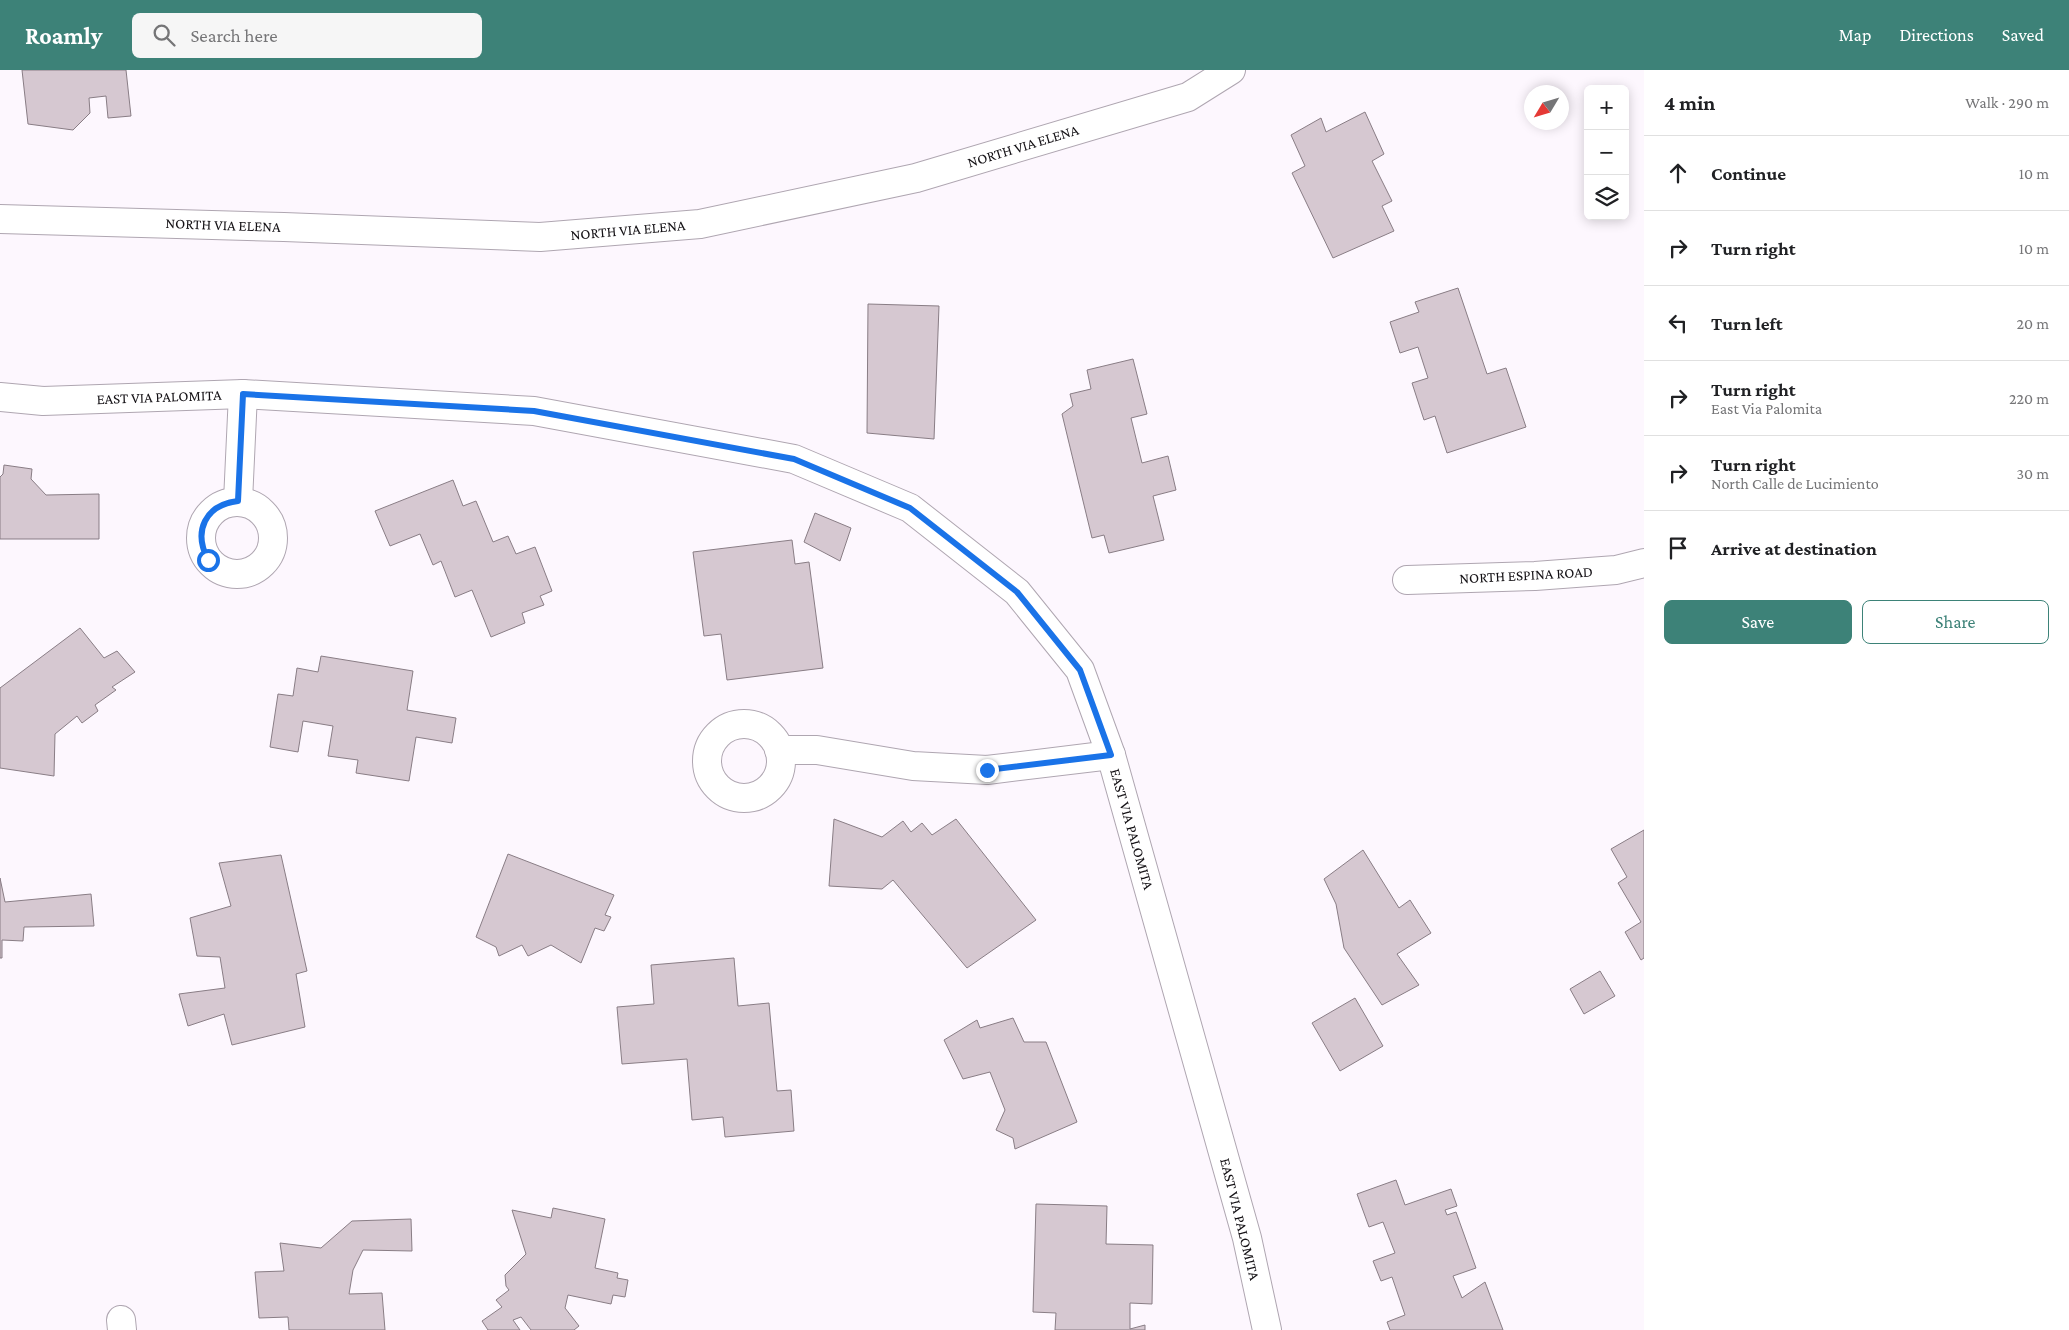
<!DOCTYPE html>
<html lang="en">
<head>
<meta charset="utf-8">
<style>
	body { margin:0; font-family:"Crimson Pro",serif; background:#f6f6f6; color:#202124 }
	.controls { position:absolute; right:15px; top:15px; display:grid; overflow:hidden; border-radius:8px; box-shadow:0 2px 12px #0003 }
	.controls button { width:45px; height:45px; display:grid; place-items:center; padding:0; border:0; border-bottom:1px solid #e0e0e0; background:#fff; color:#202124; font:25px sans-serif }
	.compass { position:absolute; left:1524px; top:15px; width:45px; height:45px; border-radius:50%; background:#fff; box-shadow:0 2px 12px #0003; rotate:232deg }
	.stop { position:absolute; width:15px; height:15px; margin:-11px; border:4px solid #1a73e8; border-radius:50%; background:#fff }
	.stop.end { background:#1a73e8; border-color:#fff; box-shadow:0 1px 5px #0008 }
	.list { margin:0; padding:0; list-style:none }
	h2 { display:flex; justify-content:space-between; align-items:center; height:65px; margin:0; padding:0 20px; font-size:21px }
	h2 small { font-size:16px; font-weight:400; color:#757577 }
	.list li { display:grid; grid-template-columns:32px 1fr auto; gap:15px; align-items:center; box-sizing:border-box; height:75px; padding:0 20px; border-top:1px solid #e0e0e0 }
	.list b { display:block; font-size:19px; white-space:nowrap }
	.list p { margin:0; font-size:16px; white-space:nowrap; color:#757577 }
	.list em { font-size:16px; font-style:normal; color:#757577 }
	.actions { display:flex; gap:10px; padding:15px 20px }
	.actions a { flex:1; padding:11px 0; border:1px solid #3d8278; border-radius:8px; text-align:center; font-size:18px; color:#3d8278 }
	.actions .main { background:#3d8278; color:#fff }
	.icon { flex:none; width:28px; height:28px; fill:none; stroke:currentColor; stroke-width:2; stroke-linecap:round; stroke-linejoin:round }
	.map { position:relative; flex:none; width:1644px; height:1260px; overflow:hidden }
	header { display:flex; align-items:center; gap:30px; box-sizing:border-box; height:70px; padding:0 25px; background:#3d8278; color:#fff }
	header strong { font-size:24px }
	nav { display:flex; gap:28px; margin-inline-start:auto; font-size:18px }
	.search { width:350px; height:45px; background:#f6f6f6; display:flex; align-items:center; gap:12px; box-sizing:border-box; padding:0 18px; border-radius:8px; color:#757577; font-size:19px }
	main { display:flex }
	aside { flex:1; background:#fff }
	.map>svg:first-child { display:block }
	.building { fill:#d6c8d1; stroke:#897d85 }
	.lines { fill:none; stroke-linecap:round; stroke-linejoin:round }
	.minor-casing { stroke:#afa6b1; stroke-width:30 }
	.minor { stroke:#fff; stroke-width:28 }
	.route { stroke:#1a73e8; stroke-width:6 }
	.labels { text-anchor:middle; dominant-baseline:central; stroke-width:4; stroke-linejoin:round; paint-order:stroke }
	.street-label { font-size:15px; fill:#141115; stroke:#fff }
</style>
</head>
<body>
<header>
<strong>Roamly</strong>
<div class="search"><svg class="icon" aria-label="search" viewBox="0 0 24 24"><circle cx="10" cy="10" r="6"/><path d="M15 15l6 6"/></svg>Search here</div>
<nav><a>Map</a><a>Directions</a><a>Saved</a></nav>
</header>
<main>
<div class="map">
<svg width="1644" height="1260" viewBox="0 0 1644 1260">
	<rect width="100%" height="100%" fill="#fdf7fe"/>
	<g class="building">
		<path d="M 22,0 L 126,0 L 131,46 L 108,48 L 106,26 L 89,28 L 90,43 L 73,60 L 28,54 Z"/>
		<path d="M 1365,42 L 1384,84 L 1372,91 L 1392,131 L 1382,136 L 1394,161 L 1333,188 L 1292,103 L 1305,96 L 1291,65 L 1321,48 L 1326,62 Z"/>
		<path d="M 1458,218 L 1487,304 L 1506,298 L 1526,357 L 1447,383 L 1435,346 L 1424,350 L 1412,313 L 1428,308 L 1418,277 L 1400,283 L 1390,252 L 1419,242 L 1415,232 Z"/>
		<path d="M 868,234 L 939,236 L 934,369 L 867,363 Z"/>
		<path d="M 1133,289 L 1147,344 L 1131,348 L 1142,393 L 1168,386 L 1176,420 L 1153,426 L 1164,470 L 1109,483 L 1104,465 L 1092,468 L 1062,344 L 1073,336 L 1070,324 L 1091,319 L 1087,300 Z"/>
		<path d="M 4,395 L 32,399 L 31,409 L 46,425 L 99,424 L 99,469 L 0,469 L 0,407 L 3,404 Z"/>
		<path d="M 453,410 L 463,436 L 476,431 L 493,472 L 508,466 L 516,484 L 535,477 L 552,521 L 540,526 L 544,535 L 522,543 L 525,553 L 491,567 L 472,520 L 455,527 L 441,491 L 433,495 L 420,464 L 390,476 L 375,441 Z"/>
		<path d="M 815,443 L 851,458 L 840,491 L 804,472 Z"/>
		<path d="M 792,470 L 795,494 L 809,492 L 823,598 L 727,610 L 721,564 L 704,566 L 693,482 Z"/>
		<path d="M 80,558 L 104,588 L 117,581 L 135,602 L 112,617 L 116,620 L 95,635 L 98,641 L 82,653 L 77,646 L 55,664 L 54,706 L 0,698 L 0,618 Z"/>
		<path d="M 321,586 L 413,601 L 407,640 L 456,648 L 452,673 L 416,667 L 409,711 L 356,703 L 358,690 L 328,686 L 333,656 L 303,651 L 298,682 L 270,677 L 278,624 L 293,626 L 297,598 L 318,602 Z"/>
		<path d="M 834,749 L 882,767 L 903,751 L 911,762 L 922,753 L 932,765 L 956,749 L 1036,850 L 967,898 L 893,810 L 882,819 L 829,816 Z"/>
		<path d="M 1644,760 L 1644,888 L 1641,890 L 1625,862 L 1641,852 L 1618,813 L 1627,807 L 1611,779 Z"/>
		<path d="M 1363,780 L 1399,838 L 1410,830 L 1431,863 L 1397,884 L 1419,915 L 1382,935 L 1344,878 L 1336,834 L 1324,809 Z"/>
		<path d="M 508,784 L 614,825 L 605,845 L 611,847 L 604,861 L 595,858 L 581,893 L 551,875 L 528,886 L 522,875 L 499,886 L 496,877 L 476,867 Z"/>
		<path d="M 281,785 L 307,901 L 296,904 L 305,957 L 232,975 L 224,944 L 188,956 L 179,924 L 225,918 L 220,887 L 197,886 L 190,848 L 231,836 L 219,793 Z"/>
		<path d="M 0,808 L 5,832 L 91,824 L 94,856 L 24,857 L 23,871 L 2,870 L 2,888 L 0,888 Z"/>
		<path d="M 734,888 L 738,936 L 769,933 L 777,1021 L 791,1020 L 794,1061 L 725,1067 L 723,1047 L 692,1050 L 687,989 L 622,994 L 617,937 L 654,934 L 651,895 Z"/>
		<path d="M 1600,901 L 1615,926 L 1584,944 L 1570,919 Z"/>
		<path d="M 1355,928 L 1383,976 L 1340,1001 L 1312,953 Z"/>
		<path d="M 1013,948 L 1024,972 L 1046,972 L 1077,1052 L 1015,1079 L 1013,1068 L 996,1060 L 1005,1040 L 990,1002 L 963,1009 L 944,970 L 977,950 L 980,958 Z"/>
		<path d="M 1396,1110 L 1405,1135 L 1451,1119 L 1457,1136 L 1445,1140 L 1447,1145 L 1456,1142 L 1476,1198 L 1453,1206 L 1462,1228 L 1485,1212 L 1503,1260 L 1390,1260 L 1387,1252 L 1405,1245 L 1392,1207 L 1381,1211 L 1373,1191 L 1395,1183 L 1383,1152 L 1369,1157 L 1357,1124 Z"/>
		<path d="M 1036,1134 L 1107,1136 L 1106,1174 L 1153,1175 L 1152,1234 L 1130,1233 L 1130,1259 L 1145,1255 L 1145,1260 L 1055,1260 L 1056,1243 L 1033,1242 Z"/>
		<path d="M 553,1138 L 605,1149 L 595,1198 L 618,1203 L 617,1208 L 628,1210 L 625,1227 L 613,1225 L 611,1234 L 568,1225 L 565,1238 L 579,1256 L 574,1260 L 531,1260 L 521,1247 L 513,1250 L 520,1260 L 488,1260 L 482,1251 L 502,1237 L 496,1230 L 509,1220 L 506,1216 L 505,1205 L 526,1184 L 512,1140 L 551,1148 Z"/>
		<path d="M 411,1149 L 412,1181 L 363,1180 L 353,1200 L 349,1224 L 382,1223 L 385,1260 L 289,1260 L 288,1247 L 259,1248 L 255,1202 L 284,1201 L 280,1173 L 321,1178 L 352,1151 Z"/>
	</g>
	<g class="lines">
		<g class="minor-casing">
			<g id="minor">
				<path d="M 0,149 L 284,157 L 540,167 L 700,154 L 916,108 L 1188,27 L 1231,0"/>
				<path d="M 0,327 L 43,331 L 243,324 L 534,341 L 794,389 L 910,438 L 1017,522 L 1080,600 L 1111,685 L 1247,1168 L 1267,1260"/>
				<path d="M 238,431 L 243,324"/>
				<circle cx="237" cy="468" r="36"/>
				<path d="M 1407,510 L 1535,506 L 1616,500 L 1644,493"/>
				<circle cx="744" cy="691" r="37"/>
				<path d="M 779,680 L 817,680 L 913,696 L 987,700 L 1111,685"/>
				<path d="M 121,1250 L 122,1260"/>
			</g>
		</g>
		<use href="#minor" class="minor"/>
	</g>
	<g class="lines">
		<path class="route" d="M 208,490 C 193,461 205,435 238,431 L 243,324 L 534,341 L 794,389 L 910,438 L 1017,522 L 1080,600 L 1111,685 L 987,700"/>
	</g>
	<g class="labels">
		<g class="street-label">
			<text transform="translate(1023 76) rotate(-17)">NORTH VIA ELENA</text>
			<text transform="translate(223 155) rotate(2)">NORTH VIA ELENA</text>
			<text transform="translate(628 160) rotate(-5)">NORTH VIA ELENA</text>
			<text transform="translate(159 327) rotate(-2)">EAST VIA PALOMITA</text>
			<text transform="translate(1526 505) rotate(-3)">NORTH ESPINA ROAD</text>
			<text transform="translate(1132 759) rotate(74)">EAST VIA PALOMITA</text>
			<text transform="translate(1240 1149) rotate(76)">EAST VIA PALOMITA</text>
		</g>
	</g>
</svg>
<div class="controls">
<button>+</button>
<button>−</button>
<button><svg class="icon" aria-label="layers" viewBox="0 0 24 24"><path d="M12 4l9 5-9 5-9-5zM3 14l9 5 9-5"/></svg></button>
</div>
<svg class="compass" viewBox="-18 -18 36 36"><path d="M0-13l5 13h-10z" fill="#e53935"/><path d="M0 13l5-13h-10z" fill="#757577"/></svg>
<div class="stop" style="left:208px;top:490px"></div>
<div class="stop end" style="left:987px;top:700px"></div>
</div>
<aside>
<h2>4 min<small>Walk · 290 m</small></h2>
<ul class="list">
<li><svg class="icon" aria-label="ahead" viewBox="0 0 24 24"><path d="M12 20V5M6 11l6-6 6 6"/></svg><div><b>Continue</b></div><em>10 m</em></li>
<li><svg class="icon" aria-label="right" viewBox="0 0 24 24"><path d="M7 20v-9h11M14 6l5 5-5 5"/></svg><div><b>Turn right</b></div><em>10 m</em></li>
<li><svg class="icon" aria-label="left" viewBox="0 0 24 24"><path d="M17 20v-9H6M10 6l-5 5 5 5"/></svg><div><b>Turn left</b></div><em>20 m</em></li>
<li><svg class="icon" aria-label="right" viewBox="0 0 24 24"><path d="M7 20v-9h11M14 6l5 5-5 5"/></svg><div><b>Turn right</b><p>East Via Palomita</p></div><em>220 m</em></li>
<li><svg class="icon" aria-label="right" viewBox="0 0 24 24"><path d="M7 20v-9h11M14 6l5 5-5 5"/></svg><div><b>Turn right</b><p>North Calle de Lucimiento</p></div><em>30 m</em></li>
<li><svg class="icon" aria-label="arrive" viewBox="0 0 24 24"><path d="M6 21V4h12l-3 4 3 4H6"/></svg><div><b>Arrive at destination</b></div></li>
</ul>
<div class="actions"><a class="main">Save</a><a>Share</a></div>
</aside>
</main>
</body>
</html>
